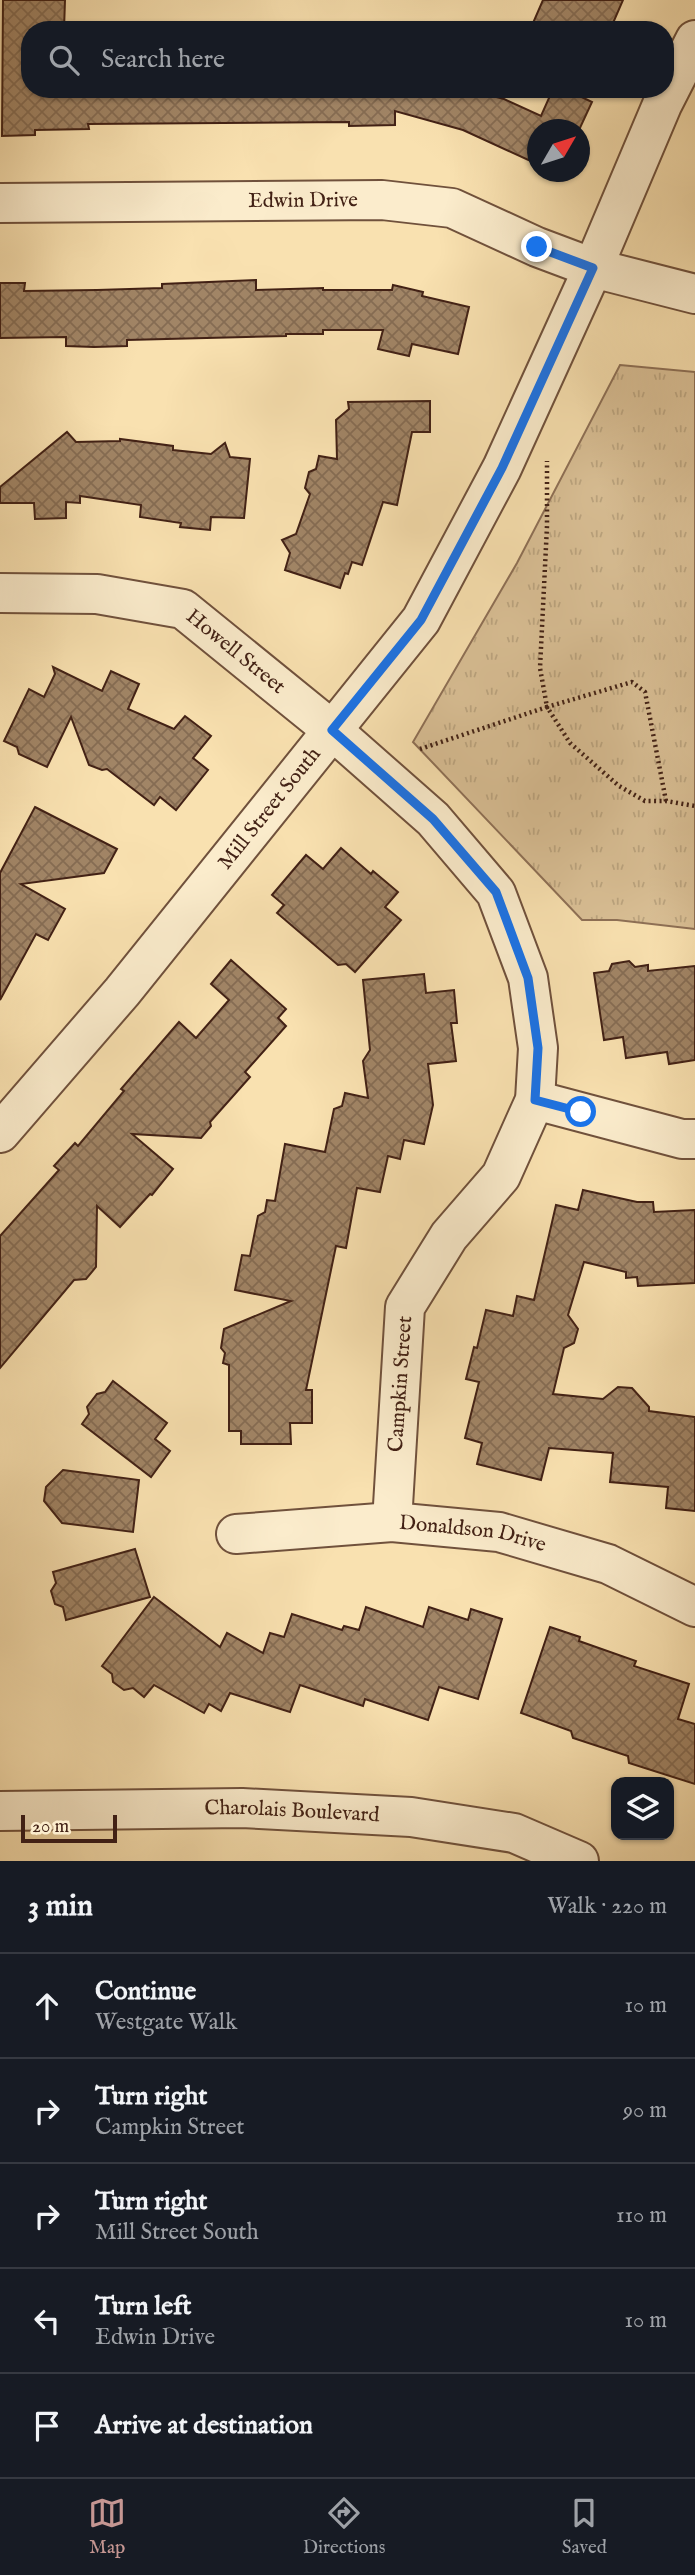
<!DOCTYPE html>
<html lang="en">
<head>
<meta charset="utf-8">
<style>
	body { margin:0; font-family:"IM FELL English",serif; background:#242831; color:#f1f3f6 }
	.controls { position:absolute; right:21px; bottom:21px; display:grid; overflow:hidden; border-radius:14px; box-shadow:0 2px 5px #0004 }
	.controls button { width:63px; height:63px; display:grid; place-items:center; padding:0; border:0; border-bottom:2px solid #363941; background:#171b24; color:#f1f3f6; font:35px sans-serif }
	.compass { position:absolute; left:527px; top:119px; width:63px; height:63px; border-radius:50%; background:#171b24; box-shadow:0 2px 5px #0004; rotate:51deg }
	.scale { position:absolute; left:21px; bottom:18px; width:96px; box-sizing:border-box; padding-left:7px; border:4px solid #422115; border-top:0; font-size:19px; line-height:24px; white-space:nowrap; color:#422115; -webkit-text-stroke:5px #fbeccc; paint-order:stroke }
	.stop { position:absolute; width:21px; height:21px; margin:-16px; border:5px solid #1a73e8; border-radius:50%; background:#fff }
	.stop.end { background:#1a73e8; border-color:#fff; box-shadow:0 2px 7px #0008 }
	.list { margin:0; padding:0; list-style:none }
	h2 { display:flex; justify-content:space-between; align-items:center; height:91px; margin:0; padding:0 28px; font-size:30px }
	h2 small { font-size:23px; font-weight:400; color:#9ea1a6 }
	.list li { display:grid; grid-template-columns:46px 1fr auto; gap:21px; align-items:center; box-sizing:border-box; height:105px; padding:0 28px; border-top:2px solid #363941 }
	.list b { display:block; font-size:26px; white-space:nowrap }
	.list p { margin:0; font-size:23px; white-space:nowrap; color:#9ea1a6 }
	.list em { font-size:23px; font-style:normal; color:#9ea1a6 }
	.icon { flex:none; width:38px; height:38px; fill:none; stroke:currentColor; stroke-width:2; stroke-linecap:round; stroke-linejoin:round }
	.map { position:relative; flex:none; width:695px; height:1861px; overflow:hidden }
	.search { position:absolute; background:#171b24; box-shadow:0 2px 5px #0004; left:21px; right:21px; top:21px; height:77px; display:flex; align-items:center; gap:18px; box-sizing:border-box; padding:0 24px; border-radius:28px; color:#9ea1a6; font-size:26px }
	.sheet { height:616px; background:#171b24 }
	nav { display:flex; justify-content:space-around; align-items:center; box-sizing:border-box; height:98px; border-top:2px solid #363941; background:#171b24; font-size:19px; color:#9ea1a6 }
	nav a { display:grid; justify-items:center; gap:4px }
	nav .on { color:#c59692 }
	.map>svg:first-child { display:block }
	.park { fill:url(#park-tufts); stroke:#8e7056; stroke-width:2 }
	.building { fill:url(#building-cross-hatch); stroke:#422115; stroke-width:2 }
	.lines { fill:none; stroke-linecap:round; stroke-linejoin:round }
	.minor-casing { stroke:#70513c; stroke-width:42 }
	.path { stroke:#422115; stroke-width:4.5; stroke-dasharray:2 3.5; stroke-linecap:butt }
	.minor { stroke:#fbeccc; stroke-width:38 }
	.route { stroke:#1a73e8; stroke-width:9 }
	.labels { text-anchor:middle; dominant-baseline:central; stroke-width:7; stroke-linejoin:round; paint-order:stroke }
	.street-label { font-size:21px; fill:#422115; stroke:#fbeccc }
</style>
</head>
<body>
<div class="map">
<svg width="695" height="1861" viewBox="0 0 695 1861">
	<defs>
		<pattern id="park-tufts" width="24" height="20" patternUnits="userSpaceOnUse" patternTransform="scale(1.75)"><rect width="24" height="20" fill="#dac096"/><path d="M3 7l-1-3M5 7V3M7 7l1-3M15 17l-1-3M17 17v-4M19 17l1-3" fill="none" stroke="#bca580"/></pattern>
		<pattern id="building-cross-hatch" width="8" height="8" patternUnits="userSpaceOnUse" patternTransform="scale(1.75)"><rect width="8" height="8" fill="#a18566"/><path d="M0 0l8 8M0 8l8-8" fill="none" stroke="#856c53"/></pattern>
	</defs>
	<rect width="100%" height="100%" fill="#f9e1b0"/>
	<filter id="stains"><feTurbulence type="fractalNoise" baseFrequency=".00286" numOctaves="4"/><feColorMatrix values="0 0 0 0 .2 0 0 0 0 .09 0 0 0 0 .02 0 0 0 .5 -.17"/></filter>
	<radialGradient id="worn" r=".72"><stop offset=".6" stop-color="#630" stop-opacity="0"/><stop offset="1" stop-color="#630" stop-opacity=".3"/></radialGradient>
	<path class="park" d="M 620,365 L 695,372 L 695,929 L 617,920 L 582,920 L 413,742 L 517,563 Z"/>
	<g class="building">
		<path d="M 3,0 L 65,0 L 64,30 L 30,30 L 30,89 L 466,89 L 504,99 L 541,116 L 553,89 L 565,89 L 592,102 L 579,130 L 537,130 L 537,164 L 463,130 L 395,111 L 395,125 L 349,126 L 349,122 L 88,124 L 89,129 L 35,130 L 35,135 L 2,136 Z"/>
		<path d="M 543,0 L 623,0 L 610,30 L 547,30 L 533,23 Z"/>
		<path d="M 256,280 L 256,290 L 323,288 L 323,290 L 392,290 L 393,285 L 423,292 L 422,296 L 469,307 L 458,354 L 412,344 L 409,356 L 378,349 L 383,330 L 323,330 L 323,334 L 286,334 L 286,336 L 127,340 L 127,346 L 94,347 L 66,346 L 66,337 L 0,338 L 0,283 L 25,283 L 24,291 L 97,290 L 162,288 L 162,284 Z"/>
		<path d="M 430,401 L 430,432 L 412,432 L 397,505 L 383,502 L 362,565 L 352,562 L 348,574 L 345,573 L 340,588 L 285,570 L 290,553 L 282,540 L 296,534 L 310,494 L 305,488 L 309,472 L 316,469 L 319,456 L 337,459 L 336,420 L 349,409 L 348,402 Z"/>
		<path d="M 67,432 L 76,442 L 120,441 L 120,439 L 173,446 L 173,450 L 211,454 L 225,443 L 230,457 L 250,459 L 244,518 L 211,517 L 210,530 L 180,527 L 181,523 L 140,517 L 141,505 L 80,496 L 80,503 L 66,502 L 66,518 L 35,519 L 34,503 L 0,503 L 0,487 Z"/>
		<path d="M 53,667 L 102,691 L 111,671 L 139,684 L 128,709 L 174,729 L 185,716 L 211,736 L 193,758 L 208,770 L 176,810 L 160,797 L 154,805 L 107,769 L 102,770 L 89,765 L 71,717 L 47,767 L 19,754 L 17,747 L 4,741 L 29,689 L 44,697 L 55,674 Z"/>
		<path d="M 35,807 L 117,849 L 104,873 L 21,884 L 65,909 L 48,940 L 36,934 L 0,1000 L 0,873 Z"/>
		<path d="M 341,848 L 371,874 L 373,871 L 398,892 L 385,907 L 401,920 L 355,972 L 346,964 L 338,965 L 277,913 L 284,905 L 272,895 L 306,855 L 323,869 Z"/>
		<path d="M 231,960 L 286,1009 L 278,1018 L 286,1026 L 245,1072 L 250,1077 L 210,1122 L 211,1126 L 201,1138 L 132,1134 L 173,1169 L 152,1195 L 150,1194 L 120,1227 L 97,1206 L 96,1267 L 86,1279 L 74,1280 L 0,1368 L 0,1236 L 59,1170 L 54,1166 L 75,1143 L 78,1146 L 124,1091 L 121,1089 L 179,1022 L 196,1038 L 229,1000 L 211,984 Z"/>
		<path d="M 629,961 L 635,967 L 648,965 L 648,971 L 695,966 L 695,1060 L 669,1064 L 667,1052 L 626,1058 L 623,1037 L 604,1040 L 594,973 L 609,971 L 612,964 Z"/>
		<path d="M 424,974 L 426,993 L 454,990 L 457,1023 L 451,1023 L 456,1061 L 428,1064 L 433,1105 L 424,1144 L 404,1140 L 400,1159 L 388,1156 L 380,1192 L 357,1188 L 346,1248 L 336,1246 L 306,1390 L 312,1390 L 312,1423 L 290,1423 L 291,1444 L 241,1444 L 241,1431 L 229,1431 L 229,1365 L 223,1363 L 225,1353 L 221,1348 L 224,1329 L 291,1301 L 235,1290 L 242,1255 L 250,1256 L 258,1216 L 265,1212 L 267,1200 L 275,1201 L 285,1144 L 325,1152 L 334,1109 L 342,1106 L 345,1093 L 368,1098 L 363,1061 L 370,1050 L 363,980 Z"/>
		<path d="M 583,1190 L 637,1202 L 653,1202 L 654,1212 L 695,1210 L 695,1283 L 638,1286 L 637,1277 L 626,1278 L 626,1272 L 584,1262 L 568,1315 L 578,1329 L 574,1343 L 564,1348 L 553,1394 L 603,1399 L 618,1387 L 632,1388 L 649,1407 L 649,1411 L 695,1417 L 695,1511 L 666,1508 L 668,1487 L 610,1482 L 613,1453 L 549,1448 L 541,1480 L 477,1464 L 482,1443 L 465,1438 L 479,1382 L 466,1379 L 474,1347 L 477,1348 L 486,1310 L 513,1316 L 517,1296 L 534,1300 L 556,1205 L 578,1210 Z"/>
		<path d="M 113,1381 L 167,1423 L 155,1439 L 170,1451 L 151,1477 L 82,1424 L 89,1414 L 87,1407 L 97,1394 L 105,1392 Z"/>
		<path d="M 63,1470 L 139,1480 L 133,1532 L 62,1523 L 44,1501 L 46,1487 Z"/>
		<path d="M 135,1549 L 150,1597 L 66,1620 L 63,1607 L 55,1604 L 51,1591 L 56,1583 L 53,1572 Z"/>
		<path d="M 154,1597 L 220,1647 L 227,1633 L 263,1653 L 270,1633 L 284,1637 L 292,1614 L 342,1630 L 344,1626 L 359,1630 L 366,1607 L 423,1627 L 429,1607 L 468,1620 L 471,1609 L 502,1619 L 478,1699 L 439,1687 L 428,1720 L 365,1699 L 363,1706 L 300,1685 L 290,1712 L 230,1693 L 221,1711 L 209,1704 L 204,1713 L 154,1685 L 144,1697 L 133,1688 L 124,1690 L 113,1682 L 112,1674 L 102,1666 Z"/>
		<path d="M 550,1627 L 580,1637 L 579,1641 L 636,1661 L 634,1666 L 689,1684 L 678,1719 L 695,1724 L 695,1784 L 629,1763 L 628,1756 L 573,1738 L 571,1731 L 521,1713 Z"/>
	</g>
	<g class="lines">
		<g class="minor-casing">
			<g id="minor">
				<path id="s1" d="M 0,203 L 382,200 L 452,208 L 537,247 L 593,268 L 695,294"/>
				<path id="s2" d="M 0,593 L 97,594 L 183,609 L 332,730 L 433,819 L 496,893 L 528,978 L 538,1048 L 535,1100 L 501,1176 L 449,1236 L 405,1307 L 392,1522"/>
				<path d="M 535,1100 L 682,1139 L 695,1139"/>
				<path id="s3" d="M 0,1133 L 122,992 L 421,620 L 502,468 L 593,268 L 662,105 L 695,40"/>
				<path id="s4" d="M 236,1534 L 392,1522 L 499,1532 L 608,1564 L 695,1607"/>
				<path id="s5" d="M 0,1811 L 242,1808 L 411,1817 L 514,1833 L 579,1861"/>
			</g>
		</g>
		<g class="path">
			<path d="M 420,749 L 547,707 L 540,668 L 547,526 L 547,461"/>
			<path d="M 666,801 L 645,692 L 632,682 L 547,707 L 570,743 L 619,786 L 645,801 L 666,801 L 695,806"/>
		</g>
		<use href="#minor" class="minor"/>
	</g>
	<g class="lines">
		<path class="route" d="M 537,247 L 593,268 L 502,468 L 421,620 L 332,730 L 433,819 L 496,892 L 528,978 L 538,1048 L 535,1100 L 581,1112"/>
	</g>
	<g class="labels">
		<g class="street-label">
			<text stroke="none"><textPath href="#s1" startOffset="303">Edwin Drive</textPath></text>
			<text stroke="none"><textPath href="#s2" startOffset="252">Howell Street</textPath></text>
			<text stroke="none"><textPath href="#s3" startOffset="422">Mill Street South</textPath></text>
			<text transform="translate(401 1384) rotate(-86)">Campkin Street</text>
			<text stroke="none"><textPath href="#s4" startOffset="238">Donaldson Drive</textPath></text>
			<text stroke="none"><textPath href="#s5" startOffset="292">Charolais Boulevard</textPath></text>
		</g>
	</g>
	<rect width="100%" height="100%" filter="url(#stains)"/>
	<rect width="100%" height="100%" fill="url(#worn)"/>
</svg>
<div class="controls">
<button><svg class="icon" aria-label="layers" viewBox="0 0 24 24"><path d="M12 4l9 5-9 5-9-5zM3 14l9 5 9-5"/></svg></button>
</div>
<svg class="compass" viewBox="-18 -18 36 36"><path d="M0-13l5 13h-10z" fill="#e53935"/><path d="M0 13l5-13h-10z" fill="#9ea1a6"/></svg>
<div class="scale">20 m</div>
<div class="stop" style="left:581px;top:1112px"></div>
<div class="stop end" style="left:537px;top:247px"></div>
<div class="search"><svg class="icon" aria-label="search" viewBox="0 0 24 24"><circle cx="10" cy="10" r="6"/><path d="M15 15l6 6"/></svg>Search here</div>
</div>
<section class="sheet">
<h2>3 min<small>Walk · 220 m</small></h2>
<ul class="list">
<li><svg class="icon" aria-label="ahead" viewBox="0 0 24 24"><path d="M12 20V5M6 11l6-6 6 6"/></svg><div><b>Continue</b><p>Westgate Walk</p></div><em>10 m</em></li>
<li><svg class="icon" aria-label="right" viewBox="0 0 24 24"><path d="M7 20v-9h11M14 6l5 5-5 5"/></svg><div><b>Turn right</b><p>Campkin Street</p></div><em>90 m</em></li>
<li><svg class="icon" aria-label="right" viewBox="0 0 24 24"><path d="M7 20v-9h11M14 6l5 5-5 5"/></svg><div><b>Turn right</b><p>Mill Street South</p></div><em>110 m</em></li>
<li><svg class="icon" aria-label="left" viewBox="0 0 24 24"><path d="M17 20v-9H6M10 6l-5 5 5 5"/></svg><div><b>Turn left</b><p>Edwin Drive</p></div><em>10 m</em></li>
<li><svg class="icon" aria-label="arrive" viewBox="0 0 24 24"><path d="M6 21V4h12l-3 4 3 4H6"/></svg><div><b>Arrive at destination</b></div></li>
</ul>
</section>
<nav>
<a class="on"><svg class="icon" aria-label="map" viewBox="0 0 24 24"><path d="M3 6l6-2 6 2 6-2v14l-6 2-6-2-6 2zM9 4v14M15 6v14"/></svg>Map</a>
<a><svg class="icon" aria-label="directions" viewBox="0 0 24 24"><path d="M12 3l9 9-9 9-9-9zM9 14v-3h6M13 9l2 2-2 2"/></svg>Directions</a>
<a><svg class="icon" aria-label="saved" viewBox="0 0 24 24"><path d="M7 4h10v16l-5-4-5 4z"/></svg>Saved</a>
</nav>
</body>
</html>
